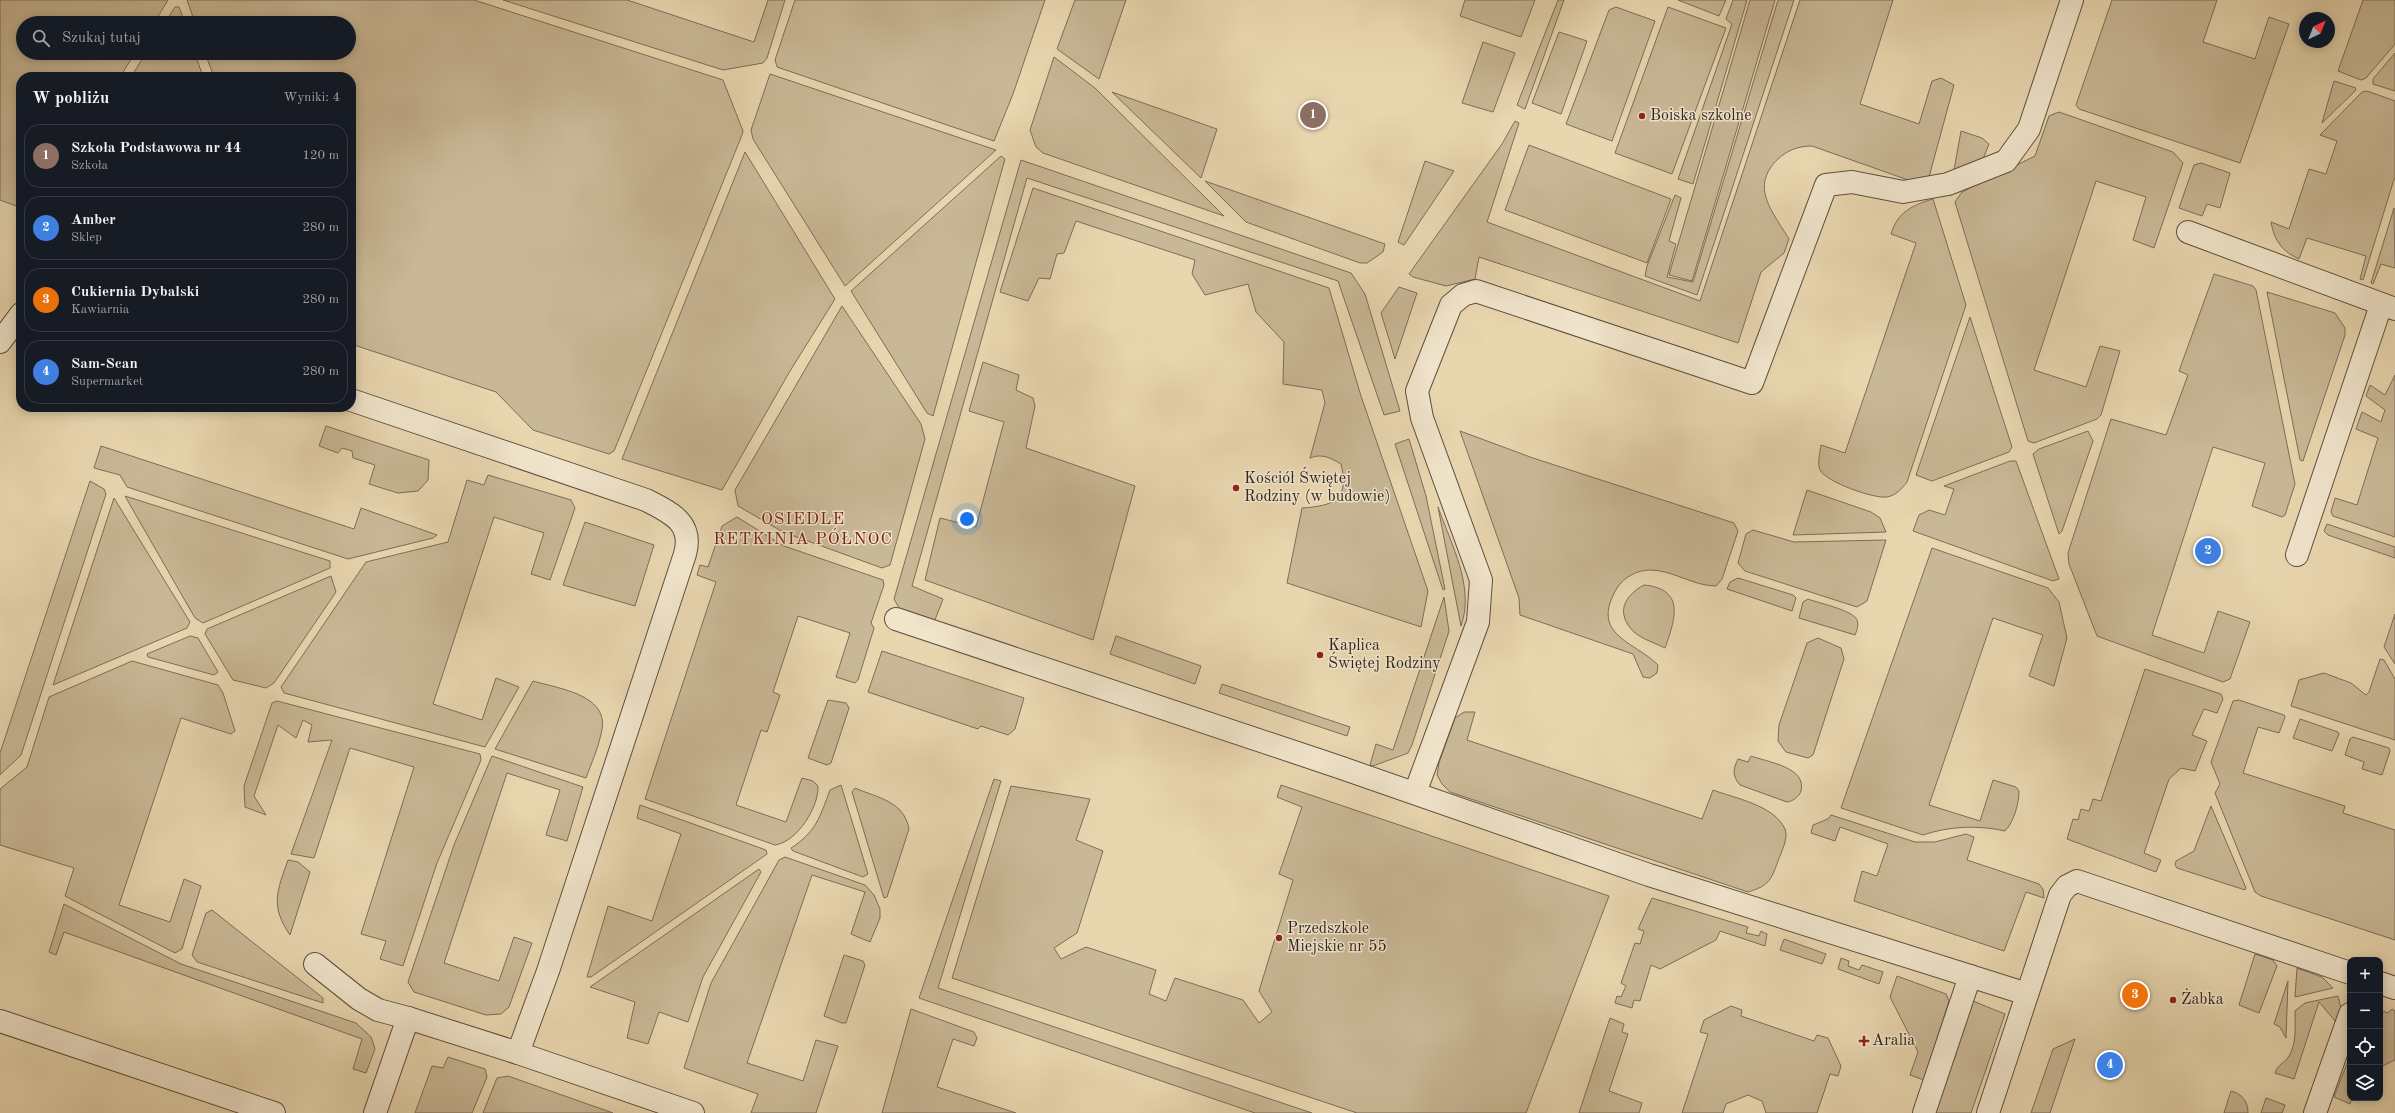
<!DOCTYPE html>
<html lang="pl">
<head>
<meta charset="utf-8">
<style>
	body { margin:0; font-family:"Old Standard TT",serif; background:#242831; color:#f1f3f6 }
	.controls { position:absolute; right:12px; bottom:12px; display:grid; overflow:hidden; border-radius:8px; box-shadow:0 2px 10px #0003 }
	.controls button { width:36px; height:36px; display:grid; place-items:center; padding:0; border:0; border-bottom:1px solid #363941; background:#171b24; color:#f1f3f6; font:20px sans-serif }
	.compass { position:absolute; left:2299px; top:12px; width:36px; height:36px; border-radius:50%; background:#171b24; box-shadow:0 2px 10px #0003; rotate:43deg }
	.you { position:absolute; left:967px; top:519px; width:14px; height:14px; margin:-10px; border:3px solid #fff; border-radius:50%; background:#1a73e8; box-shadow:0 0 0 6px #1a73e833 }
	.badge { display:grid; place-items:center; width:26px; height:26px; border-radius:50%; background:#7c3aed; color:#fff; font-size:13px; font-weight:700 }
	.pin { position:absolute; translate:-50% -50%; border:2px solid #fff; box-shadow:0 1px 4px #0006 }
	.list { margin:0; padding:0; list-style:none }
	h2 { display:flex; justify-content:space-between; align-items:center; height:52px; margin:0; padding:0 16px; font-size:17px }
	h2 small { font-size:13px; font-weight:400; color:#9ea1a6 }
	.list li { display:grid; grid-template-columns:26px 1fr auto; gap:12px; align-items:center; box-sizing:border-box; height:64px; margin:0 8px 8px; padding:0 8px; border:1px solid #363941; border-radius:16px }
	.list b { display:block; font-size:15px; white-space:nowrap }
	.list p { margin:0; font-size:13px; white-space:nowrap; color:#9ea1a6 }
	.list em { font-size:13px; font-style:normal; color:#9ea1a6 }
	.icon { flex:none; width:22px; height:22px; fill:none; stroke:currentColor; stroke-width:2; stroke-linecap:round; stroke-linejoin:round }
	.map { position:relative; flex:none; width:2395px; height:1113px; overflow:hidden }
	.search { position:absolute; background:#171b24; box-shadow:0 2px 10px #0003; left:16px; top:16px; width:340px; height:44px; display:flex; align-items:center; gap:10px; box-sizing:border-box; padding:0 14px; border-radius:22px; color:#9ea1a6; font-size:15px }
	.panel { position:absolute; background:#171b24; box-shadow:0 2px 10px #0003; left:16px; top:72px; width:340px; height:340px; border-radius:16px }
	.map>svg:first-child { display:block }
	.green { fill:#c9b896; stroke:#7c6e58 }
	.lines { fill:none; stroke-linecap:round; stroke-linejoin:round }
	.minor-casing { stroke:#5d5040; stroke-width:24 }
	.minor { stroke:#f0e4cb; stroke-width:22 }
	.poi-dot { fill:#8f2418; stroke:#f0e4cb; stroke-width:1.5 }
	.labels { text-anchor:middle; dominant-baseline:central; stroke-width:3; stroke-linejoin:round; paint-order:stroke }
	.poi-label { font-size:16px; fill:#2f241b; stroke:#f0e4cb; text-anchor:start }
	.neighbourhood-label { font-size:17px; letter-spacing:1px; fill:#7a1f14; stroke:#f0e4cb }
</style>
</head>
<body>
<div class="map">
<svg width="2395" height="1113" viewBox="0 0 2395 1113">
	<rect width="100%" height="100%" fill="#e8d6af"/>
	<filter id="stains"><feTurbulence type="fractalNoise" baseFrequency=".005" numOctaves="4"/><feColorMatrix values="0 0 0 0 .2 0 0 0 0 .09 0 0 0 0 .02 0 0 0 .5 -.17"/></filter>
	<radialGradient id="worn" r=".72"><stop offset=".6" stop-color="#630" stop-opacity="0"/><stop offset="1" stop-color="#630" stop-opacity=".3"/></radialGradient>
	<g class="green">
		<path d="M 0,0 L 168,0 L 154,23 L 23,23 L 23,53 L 135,53 L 120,77 L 21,77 L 21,205 L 19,207 L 0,200 Z"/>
		<path d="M 187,0 L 474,0 L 723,80 L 743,131 L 742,135 L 614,451 L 609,454 L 533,430 L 496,392 L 351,344 L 351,77 L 214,77 L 205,53 L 349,53 L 349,23 L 195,23 Z"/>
		<path d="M 503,0 L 627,0 L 754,42 L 768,0 L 785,0 L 767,58 L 763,63 L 723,70 Z"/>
		<path d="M 795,0 L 1045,0 L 1013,94 L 994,141 L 777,67 L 775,60 Z"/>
		<path d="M 1075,0 L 1126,0 L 1099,79 L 1057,49 Z"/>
		<path d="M 1465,0 L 1535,0 L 1521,37 L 1460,16 Z"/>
		<path d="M 1558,0 L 1564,0 L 1525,109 L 1517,105 Z"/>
		<path d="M 1678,0 L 1726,0 L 1719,16 Z"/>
		<path d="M 1733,0 L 1747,0 L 1693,184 L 1678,179 L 1732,24 L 1726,19 Z"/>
		<path d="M 1750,0 L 1775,0 L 1692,281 L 1669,275 Z"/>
		<path d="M 1778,0 L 1794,0 L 1697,295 L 1645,276 L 1647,266 L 1675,195 L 1681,198 L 1669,241 L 1676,244 L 1667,277 L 1693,282 Z"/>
		<path d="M 1800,0 L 1893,0 L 1860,104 L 1919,124 L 1932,81 L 1941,78 L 1954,85 L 1929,177 L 1911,181 L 1812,146 C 1798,146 1788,150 1778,159 C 1749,187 1773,212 1789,239 L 1784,253 L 1761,272 L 1738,343 L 1479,257 L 1475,279 L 1446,286 L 1413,277 L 1409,274 L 1502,144 L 1515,121 L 1519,123 L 1487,222 L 1700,301 Z"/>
		<path d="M 2112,0 L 2217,0 L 2203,42 L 2255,59 L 2269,17 L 2289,24 L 2240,163 L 2079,109 L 2076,105 Z"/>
		<path d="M 2363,0 L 2395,0 L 2395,44 L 2366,78 L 2361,80 L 2338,71 Z"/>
		<path d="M 175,7 L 179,7 L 185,23 L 165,23 Z"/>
		<path d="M 1616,7 L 1655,21 L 1612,141 L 1566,124 L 1609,10 Z"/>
		<path d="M 1668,7 L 1726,28 L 1672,174 L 1615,153 Z"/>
		<path d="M 1559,32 L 1587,41 L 1561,114 L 1532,103 Z"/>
		<path d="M 1483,42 L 1515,53 L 1493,112 L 1462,103 Z"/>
		<path d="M 146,53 L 195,53 L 203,77 L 131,77 Z"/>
		<path d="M 2395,53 L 2395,91 L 2373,84 L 2373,79 Z"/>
		<path d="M 1054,57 L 1095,88 L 1224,216 L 1043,153 L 1036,147 L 1030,130 Z"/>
		<path d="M 770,74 L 996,150 L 845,286 L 753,139 L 751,130 Z"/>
		<path d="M 2334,81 L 2356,88 L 2355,91 L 2322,123 Z"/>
		<path d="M 2367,91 L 2395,101 L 2395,176 L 2363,280 L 2360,279 L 2366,256 L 2307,238 L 2299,259 C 2283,252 2274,241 2271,222 L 2289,229 L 2309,169 L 2326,174 L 2337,141 L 2320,135 L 2362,92 Z"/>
		<path d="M 1112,92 L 1217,129 L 1201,178 Z"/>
		<path d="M 2059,112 L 2173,152 L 2183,163 L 2154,248 L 2133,240 L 2146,197 L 2096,181 L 2034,370 L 2086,387 L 2100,346 L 2120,351 L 2101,415 L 2097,419 L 2034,443 L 2028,441 L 1955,202 L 1962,192 L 2035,156 L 2049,116 Z"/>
		<path d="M 1961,131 L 1982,138 L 1989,144 L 1981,164 L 1954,170 Z"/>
		<path d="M 1529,145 L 1671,199 L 1647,263 L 1505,210 Z"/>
		<path d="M 745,152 L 835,299 L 790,371 L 722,490 L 622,459 Z"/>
		<path d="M 1001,156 L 1005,159 L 933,416 L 927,413 L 851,291 Z"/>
		<path d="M 1021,160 L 1351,273 L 1365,294 L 1400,411 L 1384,415 L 1338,281 L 1027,178 L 912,586 L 943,599 L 935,620 L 899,608 L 894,599 Z"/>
		<path d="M 1425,161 L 1454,171 L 1404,245 L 1398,242 Z"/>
		<path d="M 2201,163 L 2230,173 L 2220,208 L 2207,204 L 2202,216 L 2179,208 L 2194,165 Z"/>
		<path d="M 1205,181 L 1385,244 L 1383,252 L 1367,263 L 1360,263 L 1246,222 Z"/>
		<path d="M 1033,188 L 1329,288 L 1361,396 L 1428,591 L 1421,627 L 1287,583 L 1302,508 C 1333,506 1350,500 1341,464 C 1331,458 1322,453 1310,458 L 1325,403 L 1322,390 L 1283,384 L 1284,342 L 1256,312 L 1248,284 L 1205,295 L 1192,274 L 1195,260 L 1076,221 L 1064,253 L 1057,254 L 1050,279 L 1039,278 L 1028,301 L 1000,292 Z"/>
		<path d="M 1933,199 L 1966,305 L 1907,482 C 1901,489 1897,495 1887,497 C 1874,499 1826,482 1820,470 C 1817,464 1820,452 1821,445 L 1845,453 L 1916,243 L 1891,234 C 1897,213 1912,205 1933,199 Z"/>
		<path d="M 2394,208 L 2395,268 L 2381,264 L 2373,284 L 2371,283 Z"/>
		<path d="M 2214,274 L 2253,286 L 2256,290 L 2295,484 L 2285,515 L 2282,517 L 2252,506 L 2265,463 L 2213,447 L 2152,635 L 2204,653 L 2218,611 L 2250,622 L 2230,679 L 2223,682 L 2097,636 L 2069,564 L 2068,553 L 2111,419 L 2166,435 L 2188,375 L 2179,371 Z"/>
		<path d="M 1399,287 L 1417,293 L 1395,359 L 1381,313 Z"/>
		<path d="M 2267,292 L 2335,313 L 2345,328 L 2345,335 L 2303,461 L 2300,460 Z"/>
		<path d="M 842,306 L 921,424 L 925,439 L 890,565 L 882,568 L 783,532 L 738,506 L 735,490 Z"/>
		<path d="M 1970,317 L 2012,447 L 2009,452 L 1932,481 L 1916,475 Z"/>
		<path d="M 983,362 L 1019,375 L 1016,390 L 1033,398 L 1035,406 L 1026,448 L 1135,486 L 1093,640 L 925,580 L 940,518 L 976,527 L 1004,422 L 969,411 Z"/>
		<path d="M 2395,375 L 2395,537 L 2333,516 L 2331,512 L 2335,498 L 2357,505 L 2378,438 L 2356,429 L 2362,412 L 2381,422 L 2385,410 L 2366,396 L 2370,385 L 2385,395 Z"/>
		<path d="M 326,426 L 429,460 L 428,480 L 418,491 L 398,493 L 369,484 L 375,465 L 353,458 L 352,451 L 342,448 L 338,453 L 319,446 Z"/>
		<path d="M 1460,431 L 1533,458 L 1734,523 L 1738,531 L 1722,579 L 1716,586 C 1693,586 1673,570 1650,570 C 1637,570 1624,577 1617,588 C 1589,635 1634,641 1658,665 L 1657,673 L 1650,678 L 1643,677 L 1633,654 L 1520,615 L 1519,598 Z"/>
		<path d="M 2088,431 L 2093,441 L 2062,531 L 2059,534 L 2033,454 L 2039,449 Z"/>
		<path d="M 1409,439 L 1426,496 L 1445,589 L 1443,590 L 1395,444 Z"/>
		<path d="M 101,446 L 354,529 L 361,508 L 437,535 L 433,538 L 348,559 L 127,487 L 120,475 L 94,468 Z"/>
		<path d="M 2010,461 L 2016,461 L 2059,579 L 2053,581 L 1913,531 L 1919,515 L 1929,510 L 1945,515 L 1954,489 L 1944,486 Z"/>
		<path d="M 488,475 L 571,500 L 575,508 L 550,580 L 531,574 L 544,533 L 494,517 L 433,704 L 482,720 L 496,678 L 519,687 L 485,747 L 284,693 L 281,687 L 366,562 L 448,542 L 467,480 L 484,485 Z"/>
		<path d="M 90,481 L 104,489 L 106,494 L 21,755 L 0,775 L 0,753 Z"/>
		<path d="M 1807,490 L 1871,512 L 1880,518 L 1886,532 L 1793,535 Z"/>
		<path d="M 125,496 L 330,561 L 330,568 L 203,623 L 195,618 Z"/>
		<path d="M 114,498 L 190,622 L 187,628 L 53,685 Z"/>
		<path d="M 1438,507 C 1451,544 1475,587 1461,626 Z"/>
		<path d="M 737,517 L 784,546 L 883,580 L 884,585 L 871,623 L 874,628 L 858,680 L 855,683 L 836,677 L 850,633 L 798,616 L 773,692 L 780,695 L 767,732 L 761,730 L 736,805 L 786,822 L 802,778 L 813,781 L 818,786 C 819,807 797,842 775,845 L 645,799 L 716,582 L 697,575 L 700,565 L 708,567 L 722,526 Z"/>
		<path d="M 585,522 L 654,545 L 635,606 L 563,585 Z"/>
		<path d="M 2327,524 L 2395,547 L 2395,558 L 2328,535 L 2324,531 Z"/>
		<path d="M 1753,530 L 1794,542 L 1886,540 L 1867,601 L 1857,607 L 1745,571 L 1738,563 L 1746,534 Z"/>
		<path d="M 1932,548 L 2048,588 L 2059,602 L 2067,638 L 2054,686 L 2029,676 L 2043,635 L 1993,618 L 1929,805 L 1980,821 L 1993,780 L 2016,787 L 2019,791 C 2019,803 2014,822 2005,831 C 1979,825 1949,826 1923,835 L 1841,808 Z"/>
		<path d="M 331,576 L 336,592 L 274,683 L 266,688 L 233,680 L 205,634 L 207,629 Z"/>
		<path d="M 1738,578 L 1793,595 L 1796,598 L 1792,611 L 1727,589 L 1730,582 Z"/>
		<path d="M 1644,585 C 1686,589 1675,620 1665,648 C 1655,643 1642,639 1634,632 C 1615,613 1624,596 1644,585 Z"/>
		<path d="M 1444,597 L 1449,631 L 1412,745 L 1408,753 L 1373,766 L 1370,765 L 1376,744 L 1393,750 Z"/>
		<path d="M 1808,599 C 1818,603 1853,610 1857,620 C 1859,625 1857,630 1855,635 L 1799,618 L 1803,602 Z"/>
		<path d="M 2395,614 L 2395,664 L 2384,647 Z"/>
		<path d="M 190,636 L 198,638 L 218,672 L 214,675 L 148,657 L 147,654 Z"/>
		<path d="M 1116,636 L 1201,666 L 1195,684 L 1110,654 Z"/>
		<path d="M 1818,638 L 1841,648 L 1844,659 L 1813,755 L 1808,758 L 1786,752 L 1778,741 L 1779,725 L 1807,643 Z"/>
		<path d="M 882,651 L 1024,698 L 1015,729 L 1008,735 L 981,726 L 978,729 L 868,692 Z"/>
		<path d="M 2380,659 L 2384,660 L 2395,679 L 2395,740 L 2291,706 L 2299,680 L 2324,673 L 2351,683 L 2366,695 L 2369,692 Z"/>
		<path d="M 132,661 L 218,685 L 223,693 L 235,731 L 231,734 L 181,718 L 119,905 L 170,922 L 184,879 L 201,886 L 182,949 L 175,953 L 65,896 L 74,868 L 0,845 L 0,789 L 27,767 L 49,697 Z"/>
		<path d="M 2145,669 L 2221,694 L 2223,699 L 2217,713 L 2204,709 L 2192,735 L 2207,741 L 2195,771 L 2181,768 L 2169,779 L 2144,853 L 2161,860 L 2156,872 L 2067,839 L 2073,819 L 2078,820 L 2081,809 L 2089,811 L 2093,799 L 2101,801 Z"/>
		<path d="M 533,681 C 560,689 612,695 601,734 C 598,749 591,764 586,778 L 495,749 Z"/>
		<path d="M 1222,684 L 1350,727 L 1347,736 L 1219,693 Z"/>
		<path d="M 828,700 L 846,703 L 849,708 L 831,763 L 827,765 L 808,758 Z"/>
		<path d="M 2239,700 L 2284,715 L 2285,717 L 2279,733 L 2258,727 L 2243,773 L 2345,806 L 2343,813 L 2395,830 L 2395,940 L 2261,896 L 2255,892 L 2215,793 L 2220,784 L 2211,762 L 2233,701 Z"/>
		<path d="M 277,701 L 480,754 L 481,760 L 437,863 L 403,966 L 380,959 L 386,941 L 361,934 L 414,767 L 350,748 L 314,858 L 291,854 L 332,740 L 308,742 L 312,725 L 303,720 L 296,738 L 278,725 L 254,796 L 266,815 L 245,807 L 244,786 L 272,703 Z"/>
		<path d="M 1464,712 L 1475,712 L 1467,740 L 1702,819 L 1713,790 C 1734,798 1774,805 1785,829 C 1789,838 1781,852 1778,861 C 1771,881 1768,886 1748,892 L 1450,792 L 1442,784 L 1437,775 L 1439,763 L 1455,718 Z"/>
		<path d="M 2300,719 L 2338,732 L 2339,734 L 2332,751 L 2293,738 Z"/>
		<path d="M 2353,737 L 2389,748 L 2390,751 L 2382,775 L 2362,769 L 2364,762 L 2345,755 L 2350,739 Z"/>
		<path d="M 492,756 L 583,787 L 567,841 L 546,835 L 560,790 L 507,773 L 444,963 L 499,981 L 514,937 L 532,943 L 509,1007 L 501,1014 L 486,1015 L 414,992 L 408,982 L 454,845 Z"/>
		<path d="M 1751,756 C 1767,762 1807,767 1801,791 C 1799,797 1793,801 1787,802 L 1740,785 C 1732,776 1733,769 1738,759 L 1748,762 Z"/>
		<path d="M 994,779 L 1001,781 L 938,988 L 1312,1113 L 1255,1113 L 919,998 Z"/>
		<path d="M 841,785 L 868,874 L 863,877 L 793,851 L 791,848 C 816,832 820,817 830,790 Z"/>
		<path d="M 1281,785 L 1609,896 L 1526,1113 L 1357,1113 L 952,978 L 1011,786 L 1090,799 L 1076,840 L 1103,851 L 1077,933 L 1054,948 L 1061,959 L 1086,947 L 1156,970 L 1149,994 L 1166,1001 L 1175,978 L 1243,1000 L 1259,1023 L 1272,1012 L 1259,991 L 1293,880 L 1279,874 L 1302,807 L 1277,797 Z"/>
		<path d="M 855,788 C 878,798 904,801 909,829 L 887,897 L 884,898 L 852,792 Z"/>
		<path d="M 640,805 L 766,850 L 767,854 L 591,977 L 587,977 L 608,906 L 652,921 L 681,834 L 637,818 Z"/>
		<path d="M 2211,806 L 2246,888 L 2245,890 L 2177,868 L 2175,865 L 2176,861 L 2194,851 Z"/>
		<path d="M 1831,815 L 1915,842 L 1935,842 L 1966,834 L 1974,837 L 1967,860 L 2039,884 L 2043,889 L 2044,898 L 2026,892 L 2004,951 L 1854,901 L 1862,871 L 1877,876 L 1888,844 L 1840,827 L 1835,841 L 1811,833 L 1813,825 L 1828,819 Z"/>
		<path d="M 785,857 L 865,885 L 874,895 L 880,909 L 880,918 L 870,942 L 851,934 L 865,892 L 812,875 L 747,1063 L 803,1081 L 816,1040 L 838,1046 L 816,1113 L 751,1113 L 758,1094 L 684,1068 L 711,983 L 779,860 Z"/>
		<path d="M 288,860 L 298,862 L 310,872 L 290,935 C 270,906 277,891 288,860 Z"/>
		<path d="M 759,869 L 761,872 L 703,977 L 688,1022 L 659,1012 L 648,1044 L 627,1038 L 635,1002 L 590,987 Z"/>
		<path d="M 1652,898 L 1748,927 L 1746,933 L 1759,936 L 1761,931 L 1767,934 L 1765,946 L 1720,931 L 1716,940 L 1660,969 L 1651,965 L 1640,1001 L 1634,1000 L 1632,1008 L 1615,1003 L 1617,996 L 1621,997 L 1626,986 L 1621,983 L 1635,943 L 1640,944 L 1644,931 L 1638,929 Z"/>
		<path d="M 64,904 L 181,964 L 356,1023 L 371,1037 L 375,1049 L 366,1073 L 353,1069 L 362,1039 L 64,932 L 56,955 L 49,952 Z"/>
		<path d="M 212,910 L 323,998 L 323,1003 L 197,962 L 192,955 L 206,913 Z"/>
		<path d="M 1784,939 L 1826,954 L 1822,964 L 1780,950 Z"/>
		<path d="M 2255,954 L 2273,960 L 2277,966 L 2259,1013 L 2239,1005 Z"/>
		<path d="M 844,955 L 863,961 L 865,965 L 846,1023 L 842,1023 L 824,1016 Z"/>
		<path d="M 1841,958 L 1849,961 L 1848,966 L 1859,970 L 1862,965 L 1883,972 L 1879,984 L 1838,969 Z"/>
		<path d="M 2297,968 L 2322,977 L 2333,988 L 2295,997 Z"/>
		<path d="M 1897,976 L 1946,994 L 1949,1001 L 1924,1080 L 1910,1075 L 1918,1052 L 1890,997 Z"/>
		<path d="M 2288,981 L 2286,1038 L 2280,1027 L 2274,1024 Z"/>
		<path d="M 2338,996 L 2341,1008 L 2336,1022 L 2319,1002 L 2294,1079 L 2275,1073 C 2278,1064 2285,1063 2289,1056 C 2297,1044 2295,1024 2295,1011 L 2305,1003 Z"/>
		<path d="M 1973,1001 L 2005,1014 L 1971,1113 L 1931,1113 L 1947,1066 L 1951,1067 L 1956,1055 L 1950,1053 Z"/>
		<path d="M 1731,1006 L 1742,1010 L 1741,1016 L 1814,1041 L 1817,1035 L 1828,1038 L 1841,1066 L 1838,1076 L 1830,1074 L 1817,1113 L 1766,1113 L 1762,1101 L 1748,1095 L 1726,1104 L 1723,1113 L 1682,1113 L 1708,1034 L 1700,1032 L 1704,1020 Z"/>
		<path d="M 911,1009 L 974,1032 L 977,1038 L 974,1046 L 953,1039 L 937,1087 L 1016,1113 L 882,1113 Z"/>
		<path d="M 2392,1009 L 2395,1011 L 2395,1060 L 2380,1067 L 2380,1010 L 2388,1013 Z"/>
		<path d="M 1610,1018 L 1624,1024 L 1622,1032 L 1628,1034 L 1609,1091 L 1642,1103 L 1639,1113 L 1579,1113 Z"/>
		<path d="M 2075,1039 L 2050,1113 L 2031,1113 L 2053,1049 Z"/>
		<path d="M 2350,1056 L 2350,1098 L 2352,1098 L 2350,1104 L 2334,1097 Z"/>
		<path d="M 448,1057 L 485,1069 L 487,1077 L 472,1113 L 415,1113 L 432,1066 L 443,1068 Z"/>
		<path d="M 508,1076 L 613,1113 L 483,1113 L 497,1078 Z"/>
		<path d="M 2231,1091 C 2242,1094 2248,1101 2248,1113 L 2224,1113 Z"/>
		<path d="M 2266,1098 L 2285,1105 L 2282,1113 L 2261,1113 Z"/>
	</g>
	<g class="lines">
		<g class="minor-casing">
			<g id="minor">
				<path d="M 2188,232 L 2395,309"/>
				<path d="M 0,342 L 21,314"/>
				<path d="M 351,400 L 646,500 C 669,512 694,522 685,554 L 548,971 L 518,1053"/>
				<path d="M 2297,555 L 2381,305"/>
				<path d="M 896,619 L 1339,767 L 1649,875 L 2027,994"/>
				<path d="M 1415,793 L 1478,622 L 1481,580 L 1422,418 L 1417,391 L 1451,305 L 1463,295 L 1476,291 L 1752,383 L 1826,185 L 1852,182 L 1903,192 L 1948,184 L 2006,161 L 2029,129 L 2072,0"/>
				<path d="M 315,964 L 359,999 L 378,1010 L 408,1018"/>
				<path d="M 2380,983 L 2395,988"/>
				<path d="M 0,1021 L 274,1113"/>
				<path d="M 375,1113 L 408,1018 L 518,1053 L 693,1113"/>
				<path d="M 1924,1113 L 1970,976"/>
				<path d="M 1988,1113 L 2060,895 L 2067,886 L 2077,881 L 2350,973"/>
				<path d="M 2315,1113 L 2350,1014"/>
			</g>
		</g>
		<use href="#minor" class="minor"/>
	</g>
	<g class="poi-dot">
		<circle cx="1642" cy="116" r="4"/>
		<circle cx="1236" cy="488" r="4"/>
		<circle cx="1320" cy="655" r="4"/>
		<circle cx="1279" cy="938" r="4"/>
		<circle cx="2173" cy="1000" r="4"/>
		<path d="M1862 1035h4v4h4v4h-4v4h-4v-4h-4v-4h4z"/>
	</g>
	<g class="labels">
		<g class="poi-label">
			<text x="1650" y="116">Boiska szkolne</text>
			<text x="1244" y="479">Kościół Świętej<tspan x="1244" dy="18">Rodziny (w budowie)</tspan></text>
			<text x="1328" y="646">Kaplica<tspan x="1328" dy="18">Świętej Rodziny</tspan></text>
			<text x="1287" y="929">Przedszkole<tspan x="1287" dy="18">Miejskie nr 55</tspan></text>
			<text x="2181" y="1000">Żabka</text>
			<text x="1872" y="1041">Aralia</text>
		</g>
		<g class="neighbourhood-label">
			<text x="803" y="519">OSIEDLE<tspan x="803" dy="20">RETKINIA PÓŁNOC</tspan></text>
		</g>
	</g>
	<rect width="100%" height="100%" filter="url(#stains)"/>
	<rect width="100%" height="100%" fill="url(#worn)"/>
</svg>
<div class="controls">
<button>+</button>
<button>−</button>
<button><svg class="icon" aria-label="locate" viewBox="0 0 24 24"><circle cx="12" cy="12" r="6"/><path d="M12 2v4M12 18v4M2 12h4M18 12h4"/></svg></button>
<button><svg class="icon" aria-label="layers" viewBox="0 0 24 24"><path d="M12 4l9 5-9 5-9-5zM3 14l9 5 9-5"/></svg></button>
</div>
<svg class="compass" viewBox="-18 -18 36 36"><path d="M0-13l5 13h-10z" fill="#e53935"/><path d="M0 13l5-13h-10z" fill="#9ea1a6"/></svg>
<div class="you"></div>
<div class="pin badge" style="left:1313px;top:115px;background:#8d6e63">1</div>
<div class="pin badge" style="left:2208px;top:551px;background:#3f7fe0">2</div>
<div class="pin badge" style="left:2135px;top:995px;background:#e8710a">3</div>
<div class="pin badge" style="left:2110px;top:1065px;background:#3f7fe0">4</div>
<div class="search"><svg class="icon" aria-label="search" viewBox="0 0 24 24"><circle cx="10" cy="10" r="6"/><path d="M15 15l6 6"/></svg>Szukaj tutaj</div>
<section class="panel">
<h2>W pobliżu<small>Wyniki: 4</small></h2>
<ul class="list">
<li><span class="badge" style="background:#8d6e63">1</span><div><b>Szkoła Podstawowa nr 44</b><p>Szkoła</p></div><em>120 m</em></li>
<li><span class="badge" style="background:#3f7fe0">2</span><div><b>Amber</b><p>Sklep</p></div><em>280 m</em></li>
<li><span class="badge" style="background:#e8710a">3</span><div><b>Cukiernia Dybalski</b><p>Kawiarnia</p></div><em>280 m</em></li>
<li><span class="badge" style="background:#3f7fe0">4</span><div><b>Sam-Scan</b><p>Supermarket</p></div><em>280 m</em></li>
</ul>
</section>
</div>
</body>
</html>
